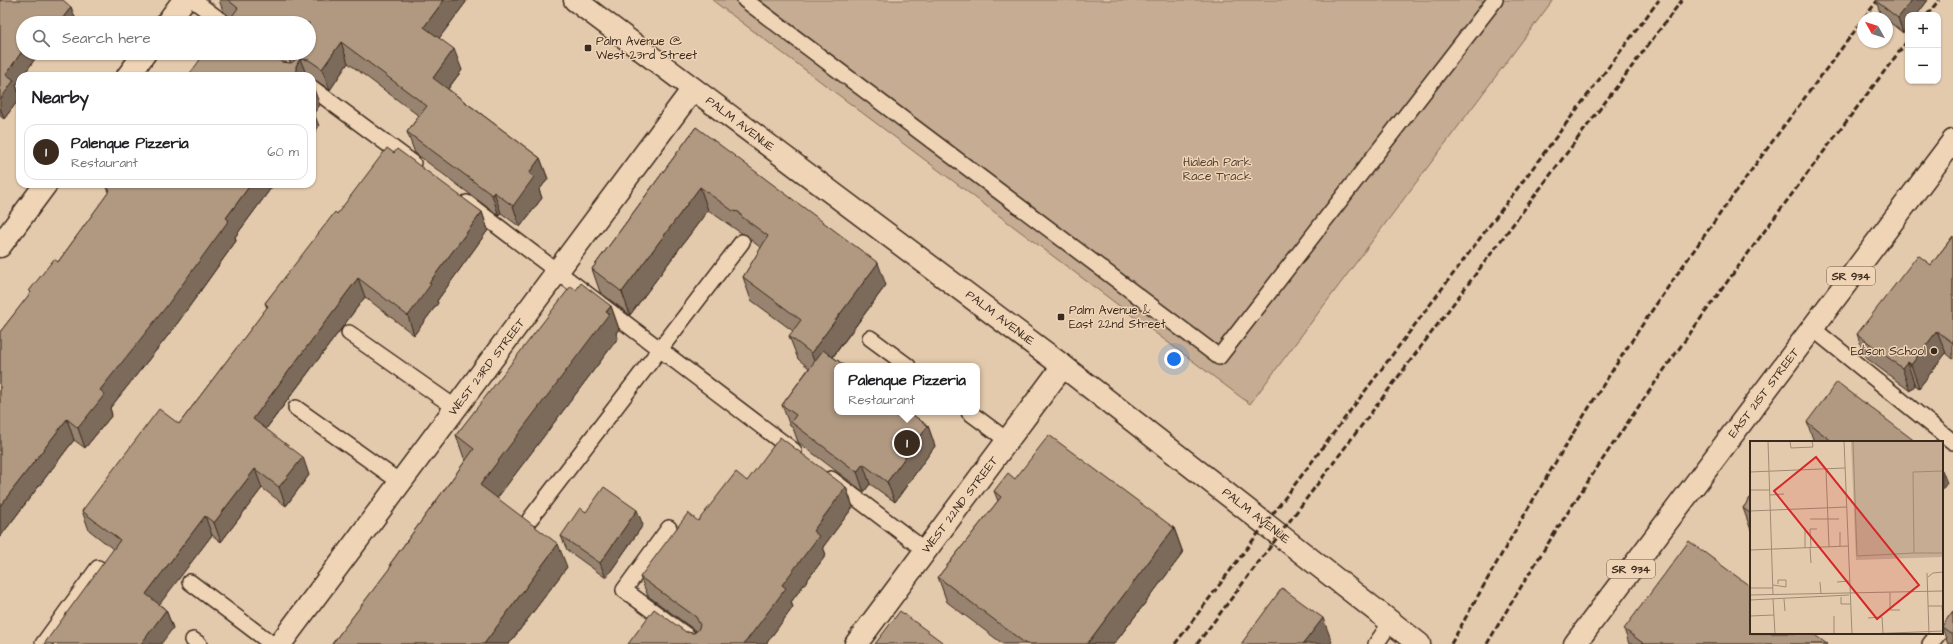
<!DOCTYPE html>
<html lang="en">
<head>
<meta charset="utf-8">
<style>
	body { margin:0; font-family:"Architects Daughter",sans-serif; background:#f6f6f6; color:#202124 }
	.controls { position:absolute; right:12px; top:12px; display:grid; overflow:hidden; border-radius:8px; box-shadow:0 1px 3px #0004 }
	.controls button { width:36px; height:36px; display:grid; place-items:center; padding:0; border:0; border-bottom:1px solid #e0e0e0; background:#fff; color:#202124; font:20px sans-serif }
	.compass { position:absolute; left:1857px; top:12px; width:36px; height:36px; border-radius:50%; background:#fff; box-shadow:0 1px 3px #0004; rotate:309deg }
	.you { position:absolute; left:1174px; top:359px; width:14px; height:14px; margin:-10px; border:3px solid #fff; border-radius:50%; background:#1a73e8; box-shadow:0 0 0 6px #1a73e833 }
	.badge { display:grid; place-items:center; width:26px; height:26px; border-radius:50%; background:#3b2a1e; color:#fff; font-size:13px; font-weight:700 }
	.pin { position:absolute; translate:-50% -50%; border:2px solid #fff; box-shadow:0 1px 4px #0006 }
	.popup { position:absolute; left:834px; top:363px; width:146px; height:52px; box-sizing:border-box; display:grid; place-content:center; border-radius:8px; background:#fff; filter:drop-shadow(0 1px 3px #0005); font-size:13px; white-space:nowrap; color:#757577 }
	.popup b { font-size:15px; color:#202124 }
	.popup::after { content:''; position:absolute; left:50%; top:100%; margin-left:-8px; border:8px solid transparent; border-top-color:#fff }
	.list { margin:0; padding:0; list-style:none }
	h2 { display:flex; justify-content:space-between; align-items:center; height:52px; margin:0; padding:0 16px; font-size:17px }
	h2 small { font-size:13px; font-weight:400; color:#757577 }
	.list li { display:grid; grid-template-columns:26px 1fr auto; gap:12px; align-items:center; box-sizing:border-box; height:56px; margin:0 8px 8px; padding:0 8px; border:1px solid #e0e0e0; border-radius:12px }
	.list b { display:block; font-size:15px; white-space:nowrap }
	.list p { margin:0; font-size:13px; white-space:nowrap; color:#757577 }
	.list em { font-size:13px; font-style:normal; color:#757577 }
	.icon { flex:none; width:22px; height:22px; fill:none; stroke:currentColor; stroke-width:2; stroke-linecap:round; stroke-linejoin:round }
	.map { position:relative; flex:none; width:1953px; height:644px; overflow:hidden }
	.search { position:absolute; background:#fff; box-shadow:0 1px 3px #0004; left:16px; top:16px; width:300px; height:44px; display:flex; align-items:center; gap:10px; box-sizing:border-box; padding:0 14px; border-radius:22px; color:#757577; font-size:15px }
	.panel { position:absolute; background:#fff; box-shadow:0 1px 3px #0004; left:16px; top:72px; width:300px; height:116px; border-radius:12px }
	.map>svg:first-child { display:block }
	.green { fill:#c5ac92; stroke:#806b58 }
	.lines { fill:none; stroke-linecap:round; stroke-linejoin:round }
	.lane-casing { stroke:#3b2a1e; stroke-width:18 }
	.street-casing { stroke:#3b2a1e; stroke-width:25 }
	.secondary-casing { stroke:#3b2a1e; stroke-width:25 }
	.primary-casing { stroke:#3b2a1e; stroke-width:25 }
	.lane { stroke:#efd4b6; stroke-width:15 }
	.street { stroke:#efd4b6; stroke-width:22 }
	.secondary { stroke:#efd4b6; stroke-width:22 }
	.primary { stroke:#efd4b6; stroke-width:22 }
	.rail { stroke:#3b2a1e; stroke-width:3; stroke-dasharray:6 3; stroke-linecap:butt }
	.wall { fill:#97836f; stroke:#3b2a1e }
	.shaded-wall { fill:#7b6a5a; stroke:#3b2a1e }
	.building { fill:#b09881; stroke:#3b2a1e }
	.poi-dot { fill:#3b2a1e; stroke:#efd4b6; stroke-width:1.5 }
	.labels { text-anchor:middle; dominant-baseline:central; stroke-width:3; stroke-linejoin:round; paint-order:stroke }
	.shield { fill:#efd4b6; stroke:#715d4c; stroke-width:1 }
	.shield-label { font-size:11px; font-weight:bold; fill:#3b2a1e }
	.poi-label { font-size:12px; fill:#3b2a1e; stroke:#efd4b6; text-anchor:start }
	.street-label { font-size:12px; fill:#3b2a1e; stroke:#efd4b6 }
	.park-label { font-size:12px; fill:#503e2f; stroke:#efd4b6 }
	.inset-road { fill:none; stroke:#a08a74; stroke-width:1 }
	.view { fill:#d62828; fill-opacity:0.15; stroke:#d62828; stroke-width:2 }
	.inset-edge { fill:none; stroke:#3b2a1e; stroke-width:2 }
</style>
</head>
<body>
<div class="map">
<svg width="1953" height="644" viewBox="0 0 1953 644">
	<rect width="100%" height="100%" fill="#e4caad"/>
	<filter id="ink" filterUnits="userSpaceOnUse"><feTurbulence type="fractalNoise" baseFrequency=".025" numOctaves="2"/><feDisplacementMap in="SourceGraphic" scale="8" xChannelSelector="R" yChannelSelector="G"/><feConvolveMatrix kernelMatrix="1 2 1 2 8 2 1 2 1" color-interpolation-filters="sRGB"/></filter>
	<g filter="url(#ink)">
		<path class="green" d="M 712,0 L 1553,0 L 1250,404 Z"/>
		<g class="lines">
			<g class="lane-casing">
				<g id="lane">
					<path d="M 193,0 L 224,23"/>
					<path d="M 745,0 L 1219,357 L 1495,0"/>
					<path d="M 312,88 L 413,163"/>
					<path d="M 467,203 L 794,451"/>
					<path d="M 1812,328 L 1953,442"/>
					<path d="M 349,333 L 456,408"/>
					<path d="M 870,338 L 908,366"/>
					<path d="M 296,408 L 400,482"/>
					<path d="M 969,412 L 1008,441"/>
					<path d="M 831,479 L 926,551"/>
					<path d="M 530,519 L 742,242"/>
					<path d="M 669,528 L 624,590 L 698,644"/>
					<path d="M 190,582 L 272,644"/>
					<path d="M 193,640 L 199,644"/>
					<path d="M 43,644 L 98,568"/>
					<path d="M 1376,644 L 1391,622"/>
					<path d="M 1930,644 L 1939,633"/>
				</g>
			</g>
			<g class="street-casing">
				<g id="street">
					<path d="M 167,23 L 184,0"/>
					<path d="M 128,76 L 145,53"/>
					<path d="M 0,246 L 46,184"/>
					<path d="M 856,644 L 1063,366"/>
				</g>
			</g>
			<g class="secondary-casing">
				<g id="secondary">
					<path d="M 575,0 L 1063,366 L 1419,644"/>
					<path d="M 280,644 L 693,89"/>
				</g>
			</g>
			<g class="primary-casing">
				<path id="primary" d="M 1575,644 L 1953,141"/>
			</g>
			<use href="#lane" class="lane"/>
			<use href="#street" class="street"/>
			<use href="#secondary" class="secondary"/>
			<use href="#primary" class="primary"/>
			<g class="rail">
				<path d="M 1927,15 L 1939,0"/>
				<path d="M 1864,18 L 1878,0"/>
				<path d="M 1175,644 L 1659,0"/>
				<path d="M 1197,644 L 1682,0"/>
				<path d="M 1451,644 C 1515,529 1581,415 1655,306 C 1722,209 1792,114 1863,20"/>
				<path d="M 1487,644 C 1610,432 1760,236 1908,40"/>
			</g>
		</g>
		<g class="wall">
			<path d="M 0,0 L 71,7 L 77,23 L 23,23 L 39,53 L 23,76 L 20,76 L 16,85 L 20,98 L 4,119 L 0,116 Z"/>
			<path d="M 219,0 L 465,0 L 466,2 L 439,38 L 462,70 L 448,89 L 540,158 L 548,179 L 539,190 L 542,198 L 520,227 L 501,213 L 499,216 L 415,153 L 407,132 L 419,116 L 348,63 L 330,90 L 317,81 L 312,80 L 312,76 L 188,76 L 282,62 L 291,63 L 292,63 L 278,53 L 309,53 L 309,23 L 231,18 L 223,11 Z"/>
			<path d="M 1928,0 L 1903,33 L 1887,20 L 1887,18 L 1884,18 L 1881,15 L 1876,1 Z"/>
			<path d="M 40,53 L 56,53 L 50,60 Z"/>
			<path d="M 696,127 L 886,285 L 833,357 L 928,426 L 935,446 L 895,502 L 870,484 L 864,492 L 798,442 L 793,428 L 790,426 L 782,405 L 809,368 L 798,359 L 789,336 L 793,331 L 751,300 L 743,277 L 761,248 L 751,240 L 747,235 L 741,233 L 708,210 L 630,315 L 600,292 L 592,269 Z"/>
			<path d="M 394,153 L 482,212 L 488,230 L 437,301 L 438,303 L 414,335 L 365,297 L 266,429 L 309,475 L 286,506 L 262,488 L 221,542 L 212,535 L 159,604 L 166,610 L 173,628 L 113,549 L 89,530 L 82,511 L 179,424 L 267,308 L 265,303 L 337,214 Z"/>
			<path d="M 110,184 L 274,184 L 235,237 L 236,241 L 174,328 L 110,408 L 112,415 L 85,448 L 74,440 L 0,537 L 0,332 L 30,294 L 29,291 L 58,262 L 109,192 L 107,188 Z"/>
			<path d="M 1953,236 L 1953,359 L 1946,353 L 1919,388 L 1915,385 L 1910,391 L 1865,357 L 1857,334 L 1931,265 Z"/>
			<path d="M 576,290 L 611,306 L 619,329 L 616,333 L 618,338 L 497,498 L 567,567 L 509,644 L 332,644 L 391,567 L 390,564 L 466,460 L 464,458 L 456,435 Z"/>
			<path d="M 1807,422 L 1916,442 L 1814,442 Z"/>
			<path d="M 1015,479 L 1174,528 L 1183,553 L 1114,644 L 1003,644 L 947,602 L 938,577 L 998,501 L 994,491 Z"/>
			<path d="M 747,481 L 846,487 L 853,507 L 823,547 L 826,555 L 791,602 L 793,607 L 766,644 L 686,632 L 694,633 L 696,631 L 648,596 L 640,577 L 698,521 Z"/>
			<path d="M 1751,497 L 1751,530 L 1743,508 Z"/>
			<path d="M 586,512 L 643,525 L 606,578 L 567,550 L 561,536 Z"/>
			<path d="M 1953,611 L 1953,644 L 1948,644 L 1942,628 L 1942,626 Z"/>
			<path d="M 1624,629 L 1827,644 L 1629,644 Z"/>
		</g>
		<g class="shaded-wall">
			<path d="M 444,0 L 465,0 L 466,2 L 432,48 L 424,27 Z"/>
			<path d="M 1912,0 L 1928,0 L 1917,15 L 1908,15 L 1908,26 L 1903,33 L 1898,18 Z"/>
			<path d="M 71,7 L 77,23 L 59,23 Z"/>
			<path d="M 341,42 L 348,63 L 330,90 L 322,69 Z"/>
			<path d="M 454,49 L 462,70 L 440,99 L 433,78 Z"/>
			<path d="M 23,50 L 23,53 L 39,53 L 23,76 L 20,76 L 20,80 L 16,85 L 20,98 L 4,119 L 0,107 L 0,100 L 6,74 Z"/>
			<path d="M 47,53 L 56,53 L 50,60 Z"/>
			<path d="M 300,59 L 307,76 L 298,76 L 296,71 L 296,66 Z"/>
			<path d="M 312,84 L 320,105 L 314,113 L 319,126 L 312,137 Z"/>
			<path d="M 540,158 L 548,179 L 539,190 L 542,198 L 520,227 L 513,206 L 529,173 Z"/>
			<path d="M 251,184 L 274,184 L 235,237 L 236,241 L 174,328 L 110,408 L 112,415 L 85,448 L 78,428 L 100,390 Z"/>
			<path d="M 700,187 L 708,210 L 630,315 L 622,292 Z"/>
			<path d="M 494,192 L 501,213 L 499,216 L 492,195 Z"/>
			<path d="M 482,212 L 488,230 L 437,301 L 438,303 L 414,335 L 408,316 L 429,283 Z"/>
			<path d="M 878,263 L 886,285 L 819,375 L 811,353 Z"/>
			<path d="M 358,278 L 365,297 L 259,438 L 253,419 Z"/>
			<path d="M 611,306 L 619,329 L 616,333 L 618,338 L 489,509 L 480,485 Z"/>
			<path d="M 1937,331 L 1946,353 L 1919,388 L 1911,365 Z"/>
			<path d="M 1907,362 L 1915,385 L 1910,391 L 1902,368 Z"/>
			<path d="M 67,419 L 74,440 L 0,537 L 0,506 Z"/>
			<path d="M 928,426 L 935,446 L 895,502 L 887,482 Z"/>
			<path d="M 303,457 L 309,475 L 286,506 L 279,487 Z"/>
			<path d="M 863,464 L 870,484 L 864,492 L 857,472 Z"/>
			<path d="M 255,469 L 262,488 L 221,542 L 214,523 Z"/>
			<path d="M 1942,470 L 1947,483 L 1942,490 Z"/>
			<path d="M 846,487 L 853,507 L 823,547 L 826,555 L 791,602 L 793,607 L 766,644 L 744,644 L 782,585 L 813,531 Z"/>
			<path d="M 637,510 L 643,525 L 606,578 L 600,563 Z"/>
			<path d="M 205,516 L 212,535 L 153,613 L 146,594 Z"/>
			<path d="M 1174,528 L 1183,553 L 1114,644 L 1087,644 Z"/>
			<path d="M 558,544 L 567,567 L 509,644 L 484,644 Z"/>
			<path d="M 166,610 L 173,628 L 161,644 L 141,644 Z"/>
			<path d="M 1323,618 L 1332,642 L 1330,644 L 1303,644 Z"/>
		</g>
		<g class="building">
			<path d="M 0,0 L 63,0 L 71,7 L 59,23 L 23,23 L 23,50 L 6,74 L 14,80 L 0,100 Z"/>
			<path d="M 228,0 L 444,0 L 424,27 L 454,49 L 433,78 L 540,158 L 529,173 L 534,177 L 513,206 L 494,192 L 492,195 L 407,132 L 427,106 L 341,42 L 322,69 L 309,60 L 300,59 L 296,66 L 296,71 L 302,76 L 188,76 L 205,53 L 270,53 L 282,62 L 291,63 L 294,61 L 296,56 L 295,53 L 309,53 L 309,23 L 227,23 L 238,8 Z"/>
			<path d="M 1877,0 L 1912,0 L 1898,18 L 1876,1 Z"/>
			<path d="M 696,127 L 878,263 L 811,353 L 789,336 L 801,320 L 743,277 L 768,236 L 742,217 L 739,212 L 733,211 L 700,187 L 622,292 L 592,269 Z"/>
			<path d="M 387,148 L 394,153 L 397,149 L 482,212 L 429,283 L 431,284 L 408,316 L 358,278 L 253,419 L 303,457 L 279,487 L 255,469 L 214,523 L 205,516 L 146,594 L 166,610 L 141,644 L 44,644 L 120,540 L 82,511 L 159,409 L 179,424 L 268,306 L 265,303 L 335,212 L 337,214 Z"/>
			<path d="M 110,184 L 251,184 L 226,218 L 229,220 L 166,307 L 100,390 L 105,394 L 78,428 L 67,419 L 0,506 L 0,332 L 31,292 L 29,291 L 54,259 L 58,262 L 110,190 L 107,188 Z"/>
			<path d="M 1953,236 L 1953,343 L 1937,331 L 1911,365 L 1907,362 L 1902,368 L 1857,334 L 1918,255 L 1931,265 Z"/>
			<path d="M 581,283 L 611,306 L 606,312 L 609,314 L 480,485 L 558,544 L 484,644 L 332,644 L 392,565 L 390,564 L 474,449 L 456,435 L 571,286 L 576,290 Z"/>
			<path d="M 823,350 L 845,366 L 837,366 L 837,412 L 909,412 L 928,426 L 887,482 L 863,464 L 857,472 L 791,422 L 796,415 L 782,405 Z"/>
			<path d="M 1837,382 L 1916,442 L 1833,442 L 1807,422 Z"/>
			<path d="M 1049,435 L 1174,528 L 1087,644 L 1026,644 L 938,577 L 1001,497 L 994,491 L 1008,473 L 1015,479 Z"/>
			<path d="M 780,437 L 846,487 L 813,531 L 819,536 L 782,585 L 786,588 L 744,644 L 628,644 L 654,609 L 686,632 L 694,633 L 698,630 L 700,625 L 696,617 L 640,577 L 688,513 L 698,521 L 736,472 L 747,481 Z"/>
			<path d="M 604,487 L 637,510 L 600,563 L 561,536 L 580,508 L 586,512 Z"/>
			<path d="M 1751,497 L 1751,514 L 1743,508 Z"/>
			<path d="M 1689,541 L 1751,587 L 1751,633 L 1812,633 L 1827,644 L 1644,644 L 1624,629 Z"/>
			<path d="M 1282,588 L 1323,618 L 1303,644 L 1241,644 Z"/>
			<path d="M 900,611 L 945,644 L 875,644 Z"/>
			<path d="M 1953,611 L 1953,635 L 1942,627 L 1942,626 Z"/>
		</g>
	</g>
	<g class="poi-dot">
		<rect x="584" y="44" width="8" height="8" rx="2"/>
		<rect x="1057" y="313" width="8" height="8" rx="2"/>
		<circle cx="1934" cy="351" r="4"/>
	</g>
	<g class="labels">
		<g class="shield">
			<rect x="1827" y="267" width="48" height="18" rx="3"/>
			<rect x="1607" y="560" width="48" height="18" rx="3"/>
		</g>
		<g class="shield-label">
			<text x="1851" y="276">SR 934</text>
			<text x="1631" y="569">SR 934</text>
		</g>
		<g class="poi-label">
			<text x="596" y="41">Palm Avenue @<tspan x="596" dy="14">West 23rd Street</tspan></text>
			<text x="1069" y="310">Palm Avenue &amp;<tspan x="1069" dy="14">East 22nd Street</tspan></text>
			<text x="1926" y="351" text-anchor="end">Edison School</text>
		</g>
		<g class="street-label">
			<text transform="translate(740 124) rotate(37)">PALM AVENUE</text>
			<text transform="translate(1000 318) rotate(37)">PALM AVENUE</text>
			<text transform="translate(487 367) rotate(-53)">WEST 23RD STREET</text>
			<text transform="translate(1764 393) rotate(-53)">EAST 21ST STREET</text>
			<text transform="translate(960 505) rotate(-53)">WEST 22ND STREET</text>
			<text transform="translate(1256 516) rotate(38)">PALM AVENUE</text>
		</g>
		<g class="park-label">
			<text x="1217" y="162">Hialeah Park<tspan x="1217" dy="14">Race Track</tspan></text>
		</g>
	</g>
	<g transform="translate(1750 441)">
		<rect width="193" height="193" fill="#e4caad"/>
		<path d="M 101,0 L 193,0 L 193,116 L 106,119 Z" fill="#c5ac92"/>
		<path class="inset-road" d="M 18,0 L 23,153M 40,0 L 41,7 L 63,6 L 62,0M 94,0 L 102,193M 103,0 L 107,115 L 164,112M 76,28 L 79,106M 193,30 L 163,31 L 164,112 L 193,112M 0,31 L 95,27M 0,49 L 19,49M 20,54 L 34,53M 0,70 L 97,66M 60,78 L 89,78M 55,89 L 55,107M 90,91 L 90,105M 60,107 L 61,122M 61,107 L 60,88 L 67,88M 0,109 L 98,105M 177,132 L 179,193M 178,136 L 183,132 L 193,131M 70,141 L 71,153M 87,141 L 99,140M 23,144 L 36,146 L 36,139 L 28,139 L 28,143M 0,147 L 23,147M 140,152 L 140,169 L 150,169M 0,154 L 193,150M 91,156 L 91,163 L 100,163M 23,158 L 25,193M 34,158 L 35,170M 0,159 L 99,154M 178,165 L 192,165 L 193,177M 0,175 L 24,174M 84,175 L 84,193M 118,177 L 132,176 L 133,192M 115,193 L 193,190"/>
		<path class="view" d="M 66,16 L 169,144 L 127,178 L 24,50 Z"/>
		<rect width="193" height="193" class="inset-edge"/>
	</g>
</svg>
<div class="controls">
<button>+</button>
<button>−</button>
</div>
<svg class="compass" viewBox="-18 -18 36 36"><path d="M0-13l5 13h-10z" fill="#e53935"/><path d="M0 13l5-13h-10z" fill="#757577"/></svg>
<div class="you"></div>
<div class="pin badge" style="left:907px;top:443px">1</div>
<div class="popup"><b>Palenque Pizzeria</b>Restaurant</div>
<div class="search"><svg class="icon" aria-label="search" viewBox="0 0 24 24"><circle cx="10" cy="10" r="6"/><path d="M15 15l6 6"/></svg>Search here</div>
<section class="panel">
<h2>Nearby<small></small></h2>
<ul class="list">
<li><span class="badge">1</span><div><b>Palenque Pizzeria</b><p>Restaurant</p></div><em>60 m</em></li>
</ul>
</section>
</div>
</body>
</html>
